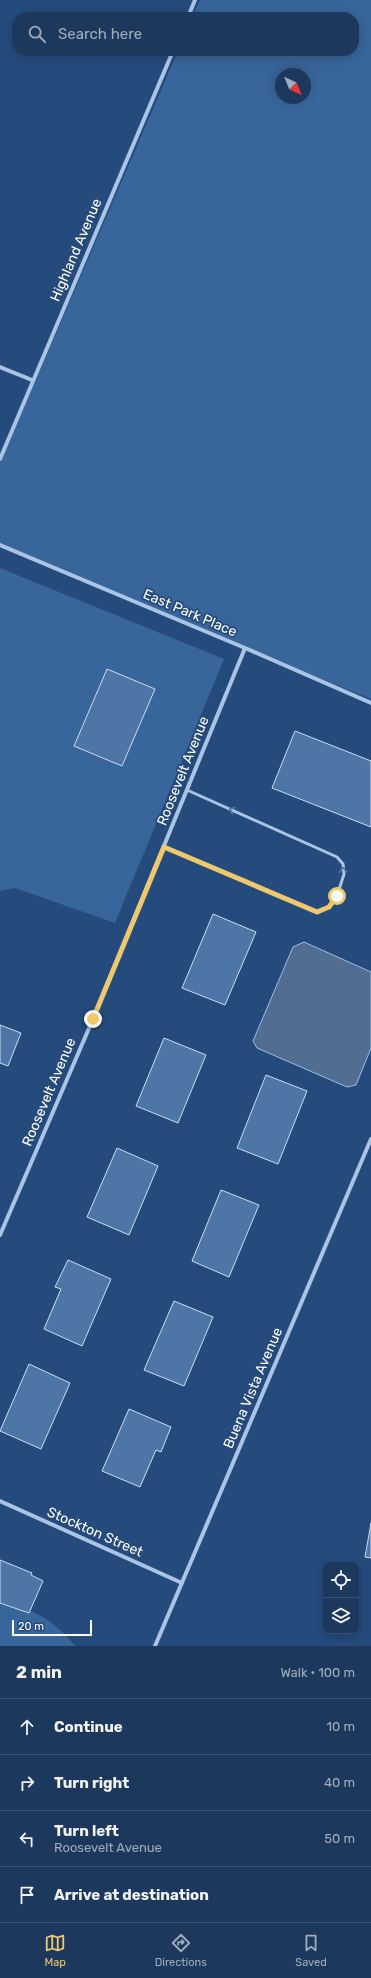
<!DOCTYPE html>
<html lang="en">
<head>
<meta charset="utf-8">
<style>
	body { margin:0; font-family:Rubik,sans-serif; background:#253f63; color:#f1f3f6 }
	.controls { position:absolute; right:12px; bottom:12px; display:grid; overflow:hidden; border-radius:8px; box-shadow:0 2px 10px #0003 }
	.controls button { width:36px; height:36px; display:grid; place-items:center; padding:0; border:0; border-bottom:1px solid #3a5272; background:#1c385d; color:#f1f3f6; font:20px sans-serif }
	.compass { position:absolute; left:275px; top:68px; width:36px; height:36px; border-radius:50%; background:#1c385d; box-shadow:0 2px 10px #0003; rotate:136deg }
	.scale { position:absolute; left:12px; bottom:10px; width:80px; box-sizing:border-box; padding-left:4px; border:2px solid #fff; border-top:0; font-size:11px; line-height:14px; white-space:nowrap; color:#fff; -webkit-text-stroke:3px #254b7c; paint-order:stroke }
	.stop { position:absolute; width:12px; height:12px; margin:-9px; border:3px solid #efc86d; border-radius:50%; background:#fff }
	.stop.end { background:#efc86d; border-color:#fff; box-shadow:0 1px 4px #0008 }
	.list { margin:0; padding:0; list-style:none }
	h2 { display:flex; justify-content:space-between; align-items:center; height:52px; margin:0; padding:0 16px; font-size:17px }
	h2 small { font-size:13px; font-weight:400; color:#a0acbc }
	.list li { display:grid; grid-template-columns:26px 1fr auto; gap:12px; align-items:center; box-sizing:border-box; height:56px; padding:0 16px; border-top:1px solid #3a5272 }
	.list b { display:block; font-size:15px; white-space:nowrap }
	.list p { margin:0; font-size:13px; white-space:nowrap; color:#a0acbc }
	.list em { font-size:13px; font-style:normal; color:#a0acbc }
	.icon { flex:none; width:22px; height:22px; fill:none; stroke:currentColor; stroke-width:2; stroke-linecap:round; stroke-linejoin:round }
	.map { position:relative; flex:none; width:371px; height:1646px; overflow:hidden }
	.search { position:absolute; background:#1c385d; box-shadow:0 2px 10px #0003; left:12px; right:12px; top:12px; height:44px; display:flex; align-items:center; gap:10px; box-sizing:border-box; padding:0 14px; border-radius:16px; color:#a0acbc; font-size:15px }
	.sheet { height:276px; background:#1c385d }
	nav { display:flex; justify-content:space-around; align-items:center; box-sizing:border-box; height:56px; border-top:1px solid #3a5272; background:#1c385d; font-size:11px; color:#a0acbc }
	nav a { display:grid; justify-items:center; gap:2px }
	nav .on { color:#efc86d }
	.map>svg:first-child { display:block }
	.green { fill:#38659a; fill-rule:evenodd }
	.water { fill:#516d91; stroke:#9dbfe6 }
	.building { fill:#4d75a5; stroke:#ccdef4 }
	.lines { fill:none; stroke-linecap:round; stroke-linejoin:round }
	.lane { stroke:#a9c4e5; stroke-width:3 }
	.street { stroke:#a9c4e5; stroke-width:4 }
	.oneway { stroke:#5375a1 }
	.route { stroke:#efc86d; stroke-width:5 }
	.labels { text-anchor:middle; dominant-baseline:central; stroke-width:3.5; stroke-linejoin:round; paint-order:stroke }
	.street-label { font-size:14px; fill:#fff; stroke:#254b7c }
</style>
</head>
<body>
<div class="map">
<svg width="371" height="1646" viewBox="0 0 371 1646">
	<rect width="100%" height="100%" fill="#254b7c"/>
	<g class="green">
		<path d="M 200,0 L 371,0 L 371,699 L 100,589 L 0,545 L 0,463 L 178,51 L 354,51 L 354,17 L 192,17 ZM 281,74 L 305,74 L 305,98 L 281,98 Z"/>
		<path d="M 0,568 L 224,659 L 115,923 L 15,888 L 0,891 Z"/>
		<path d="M 0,1603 L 16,1609 L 17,1607 C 42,1612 59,1627 75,1646 L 0,1646 Z"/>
	</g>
	<path class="water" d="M 304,942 L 371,972 L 371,1048 L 356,1085 L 347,1087 L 257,1048 L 253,1041 L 293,947 Z"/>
	<g class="building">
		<path d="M 107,669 L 155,689 L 122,766 L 74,746 Z"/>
		<path d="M 295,731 L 371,761 L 371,827 L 272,788 Z"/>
		<path d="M 213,914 L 256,932 L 225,1005 L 182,988 Z"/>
		<path d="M 0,1025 L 21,1033 L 8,1066 L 0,1063 Z"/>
		<path d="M 164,1038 L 206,1055 L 178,1123 L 136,1106 Z"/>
		<path d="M 266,1075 L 307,1091 L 278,1164 L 237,1148 Z"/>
		<path d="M 117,1148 L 158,1166 L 129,1235 L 87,1217 Z"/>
		<path d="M 221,1190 L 259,1205 L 229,1277 L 192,1261 Z"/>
		<path d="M 68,1260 L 111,1279 L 82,1346 L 44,1329 L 61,1289 L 55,1287 Z"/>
		<path d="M 174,1301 L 213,1317 L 184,1386 L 144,1370 Z"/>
		<path d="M 29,1364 L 70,1383 L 41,1449 L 0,1431 Z"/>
		<path d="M 129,1409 L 171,1427 L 161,1452 L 156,1450 L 140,1487 L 102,1471 Z"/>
		<path d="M 371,1523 L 371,1558 L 365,1557 Z"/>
		<path d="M 0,1560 L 32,1573 L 31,1575 L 43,1581 L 29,1613 L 0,1603 Z"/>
	</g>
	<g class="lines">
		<path class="lane" d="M 164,847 L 317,912 L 329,907 L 337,896 L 344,874 L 343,864 L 337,857 L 187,790"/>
		<g class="street">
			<path d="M 188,17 L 195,0"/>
			<path d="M 0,367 L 32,380"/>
			<path d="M 0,459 L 173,51"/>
			<path d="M 0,545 L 245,648 L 371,703"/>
			<path d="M 0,1235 L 93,1019 L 245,648"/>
			<path d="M 0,1501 L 182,1583"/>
			<path d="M 155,1646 L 371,1139"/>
		</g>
	</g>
	<defs><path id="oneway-chevron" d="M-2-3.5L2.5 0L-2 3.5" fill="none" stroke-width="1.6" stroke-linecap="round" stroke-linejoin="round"/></defs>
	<g class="oneway">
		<use href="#oneway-chevron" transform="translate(232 810) rotate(-156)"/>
		<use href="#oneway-chevron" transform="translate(343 870) rotate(-94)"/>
	</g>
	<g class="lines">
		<path class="route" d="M 93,1019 L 164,847 L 317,912 L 329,907 L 337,896"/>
	</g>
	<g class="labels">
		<g class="street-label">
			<text transform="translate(76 250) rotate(-67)">Highland Avenue</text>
			<text transform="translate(190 613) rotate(23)">East Park Place</text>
			<text transform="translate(183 771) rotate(-68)">Roosevelt Avenue</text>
			<text transform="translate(49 1092) rotate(-67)">Roosevelt Avenue</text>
			<text transform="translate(253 1388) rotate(-67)">Buena Vista Avenue</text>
			<text transform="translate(95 1532) rotate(24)">Stockton Street</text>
		</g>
	</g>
</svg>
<div class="controls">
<button><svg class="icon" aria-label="locate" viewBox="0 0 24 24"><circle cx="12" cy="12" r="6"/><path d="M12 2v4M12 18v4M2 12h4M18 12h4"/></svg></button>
<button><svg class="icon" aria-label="layers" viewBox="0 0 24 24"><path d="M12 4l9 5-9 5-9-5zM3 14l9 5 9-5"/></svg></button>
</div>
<svg class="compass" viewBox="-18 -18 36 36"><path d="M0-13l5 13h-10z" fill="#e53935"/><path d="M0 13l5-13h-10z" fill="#a0acbc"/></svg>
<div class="scale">20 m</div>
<div class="stop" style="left:337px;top:896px"></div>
<div class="stop end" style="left:93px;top:1019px"></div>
<div class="search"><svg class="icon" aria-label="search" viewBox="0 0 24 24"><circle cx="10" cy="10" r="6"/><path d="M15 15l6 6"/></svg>Search here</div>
</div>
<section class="sheet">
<h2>2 min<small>Walk · 100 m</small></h2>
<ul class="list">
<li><svg class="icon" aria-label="ahead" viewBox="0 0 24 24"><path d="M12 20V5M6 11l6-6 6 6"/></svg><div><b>Continue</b></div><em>10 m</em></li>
<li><svg class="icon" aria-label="right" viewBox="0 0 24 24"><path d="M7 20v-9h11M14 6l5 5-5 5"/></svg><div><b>Turn right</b></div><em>40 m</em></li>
<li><svg class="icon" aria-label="left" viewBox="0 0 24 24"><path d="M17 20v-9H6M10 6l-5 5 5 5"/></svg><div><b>Turn left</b><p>Roosevelt Avenue</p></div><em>50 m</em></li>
<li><svg class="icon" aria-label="arrive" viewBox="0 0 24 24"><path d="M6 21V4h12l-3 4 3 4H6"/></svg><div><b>Arrive at destination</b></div></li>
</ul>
</section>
<nav>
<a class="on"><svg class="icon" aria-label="map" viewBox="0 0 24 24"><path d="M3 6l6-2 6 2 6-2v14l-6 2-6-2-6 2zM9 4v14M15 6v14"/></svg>Map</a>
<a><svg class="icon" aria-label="directions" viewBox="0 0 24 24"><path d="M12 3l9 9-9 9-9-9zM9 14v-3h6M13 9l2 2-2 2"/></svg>Directions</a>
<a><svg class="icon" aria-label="saved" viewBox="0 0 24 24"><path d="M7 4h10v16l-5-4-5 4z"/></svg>Saved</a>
</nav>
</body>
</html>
